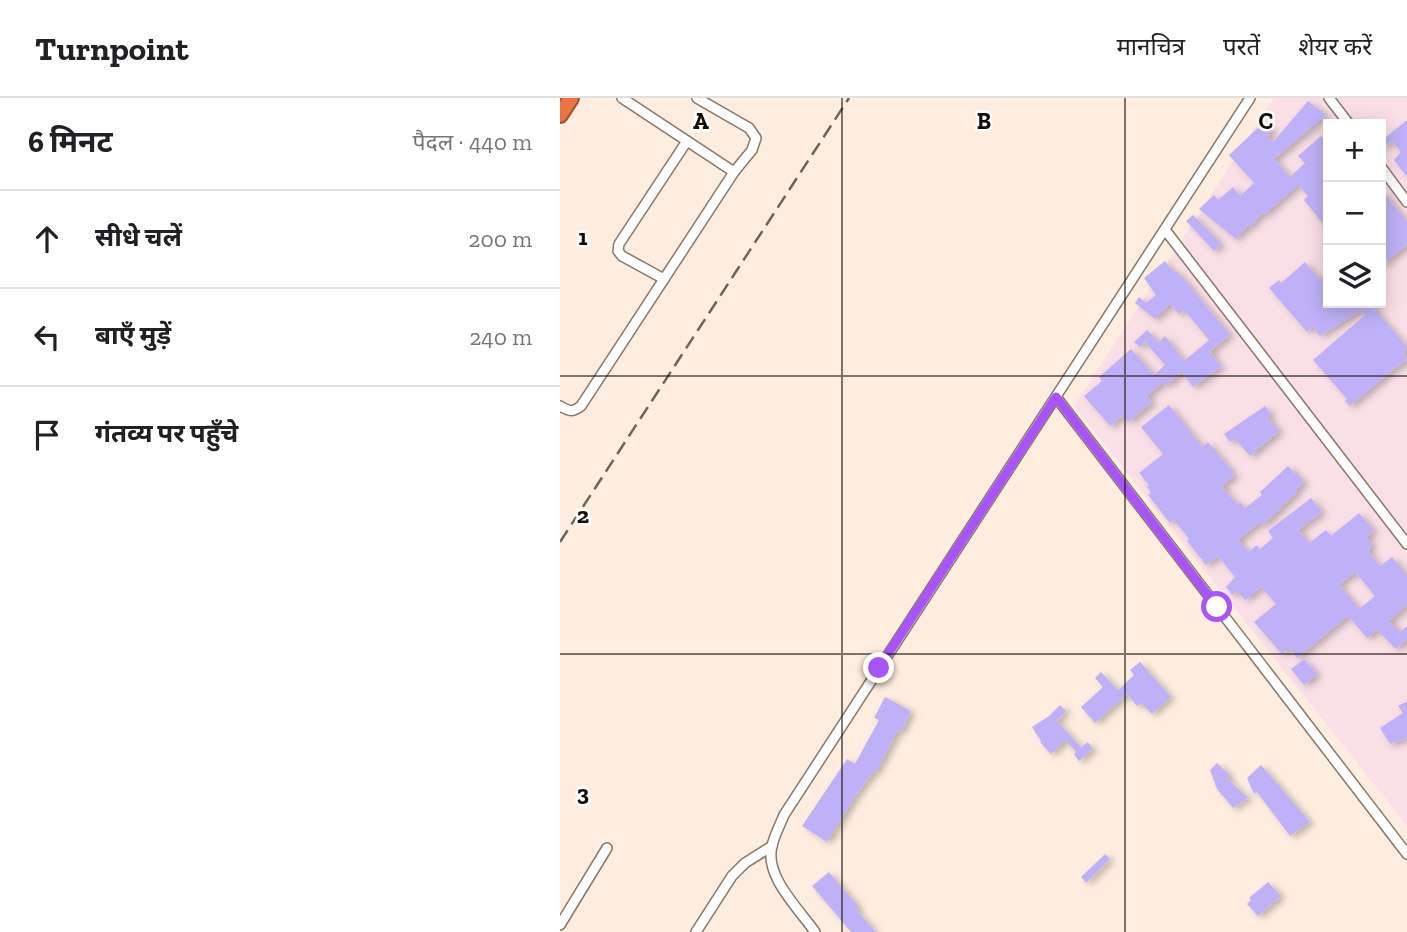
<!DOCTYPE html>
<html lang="hi">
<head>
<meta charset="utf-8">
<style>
	body { margin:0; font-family:"Zilla Slab","Noto Sans Devanagari",serif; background:#f2f2f2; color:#202124 }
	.controls { position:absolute; right:21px; top:21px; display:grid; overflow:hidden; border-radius:0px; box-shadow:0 4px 18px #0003 }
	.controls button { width:63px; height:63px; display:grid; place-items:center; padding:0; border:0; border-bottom:2px solid #e0e0e0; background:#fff; color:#202124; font:35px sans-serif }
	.stop { position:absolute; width:21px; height:21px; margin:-16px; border:5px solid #a855f7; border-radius:50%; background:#fff }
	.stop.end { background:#a855f7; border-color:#fff; box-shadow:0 2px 7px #0008 }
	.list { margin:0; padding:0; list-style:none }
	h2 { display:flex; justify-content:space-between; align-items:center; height:91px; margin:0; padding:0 28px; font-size:30px }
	h2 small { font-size:23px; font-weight:400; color:#757577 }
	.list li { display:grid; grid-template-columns:46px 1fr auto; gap:21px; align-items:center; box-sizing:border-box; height:98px; padding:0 28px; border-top:2px solid #e0e0e0 }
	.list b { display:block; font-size:26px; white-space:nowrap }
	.list em { font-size:23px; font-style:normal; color:#757577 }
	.icon { flex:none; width:38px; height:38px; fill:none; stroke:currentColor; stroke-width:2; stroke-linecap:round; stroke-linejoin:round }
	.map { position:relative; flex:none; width:847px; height:834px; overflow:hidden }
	header { display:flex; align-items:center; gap:42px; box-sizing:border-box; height:98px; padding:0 35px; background:#fff; border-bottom:2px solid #e0e0e0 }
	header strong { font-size:33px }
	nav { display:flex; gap:38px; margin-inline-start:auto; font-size:24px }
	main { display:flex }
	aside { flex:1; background:#fff }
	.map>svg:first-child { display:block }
	.industrial { fill:#fae0e6; fill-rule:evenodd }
	.building { fill:#bfb1f7; fill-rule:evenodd; filter:url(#shadow) }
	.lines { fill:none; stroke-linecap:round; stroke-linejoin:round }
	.minor-casing { stroke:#897667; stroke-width:12 }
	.highway-casing { stroke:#9e502f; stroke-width:18 }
	.minor { stroke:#fff; stroke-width:9 }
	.highway { stroke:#e97545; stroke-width:14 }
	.rail { stroke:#6e635b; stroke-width:2.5; stroke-dasharray:14 7; stroke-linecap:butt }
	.route { stroke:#a855f7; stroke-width:9 }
	.grid { fill:none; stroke:#130c07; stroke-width:2; stroke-opacity:0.55 }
	.grid-label { font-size:23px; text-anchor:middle; font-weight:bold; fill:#130c07; stroke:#fff; stroke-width:5; stroke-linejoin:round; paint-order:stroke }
</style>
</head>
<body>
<header>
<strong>Turnpoint</strong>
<nav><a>मानचित्र</a><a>परतें</a><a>शेयर करें</a></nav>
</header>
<main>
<aside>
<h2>6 मिनट<small>पैदल · 440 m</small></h2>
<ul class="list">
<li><svg class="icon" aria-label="ahead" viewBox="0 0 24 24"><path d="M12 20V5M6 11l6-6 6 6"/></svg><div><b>सीधे चलें</b></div><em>200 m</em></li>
<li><svg class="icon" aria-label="left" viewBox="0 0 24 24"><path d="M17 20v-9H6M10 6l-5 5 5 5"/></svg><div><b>बाएँ मुड़ें</b></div><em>240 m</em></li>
<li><svg class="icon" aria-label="arrive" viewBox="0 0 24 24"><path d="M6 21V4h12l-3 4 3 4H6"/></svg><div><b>गंतव्य पर पहुँचे</b></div></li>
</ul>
</aside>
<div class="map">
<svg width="847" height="834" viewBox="0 0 847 834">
	<defs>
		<filter id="shadow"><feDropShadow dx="4.5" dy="2.5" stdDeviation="3.5" flood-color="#0004"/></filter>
	</defs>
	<rect width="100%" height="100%" fill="#ffeee0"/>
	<path class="industrial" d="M 714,0 L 847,0 L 847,728 L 514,308 ZM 768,26 L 821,26 L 821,205 L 768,205 Z"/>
	<g class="building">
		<path d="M 748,3 L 766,17 L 714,61 L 730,79 L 745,65 L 738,58 L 761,38 L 768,46 L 768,80 L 766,83 L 768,86 L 768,132 L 744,102 L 748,98 L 738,87 L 704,117 L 702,115 L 690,129 L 688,127 L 676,141 L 639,111 L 654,97 L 658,102 L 673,89 L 680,98 L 694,85 L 669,57 L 702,26 L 713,31 L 707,39 L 713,44 Z"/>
		<path d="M 847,22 L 847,79 L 834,62 L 841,54 L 832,43 L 821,50 L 821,43 Z"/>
		<path d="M 821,91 L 847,124 L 847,147 L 821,168 Z"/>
		<path d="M 633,117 L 661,146 L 654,153 L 626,123 Z"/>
		<path d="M 605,163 L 614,175 L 617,173 L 670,237 L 650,253 L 661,269 L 633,289 L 622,274 L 606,288 L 603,284 L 587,298 L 592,304 L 568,324 L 563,317 L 550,328 L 524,298 L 542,283 L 539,279 L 571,251 L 594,277 L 605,267 L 585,244 L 580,249 L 574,244 L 587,232 L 599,244 L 605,238 L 624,263 L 649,242 L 624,212 L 619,216 L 610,206 L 595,221 L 575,205 L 579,199 L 586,205 L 596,197 L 584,180 Z"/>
		<path d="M 745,164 L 760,182 L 768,175 L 768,205 L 820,205 L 813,210 L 847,249 L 844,255 L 847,262 L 834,271 L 790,308 L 785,303 L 787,301 L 753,262 L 805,217 L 801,212 L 760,238 L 753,229 L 747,234 L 709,190 L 719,182 L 721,185 Z"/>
		<path d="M 609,307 L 642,349 L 648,344 L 675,377 L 662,388 L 677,407 L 680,404 L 685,410 L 702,397 L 700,394 L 728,368 L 744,384 L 736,392 L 737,394 L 703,427 L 700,424 L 678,442 L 688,454 L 697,447 L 700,451 L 713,440 L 708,433 L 751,400 L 762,414 L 738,432 L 749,445 L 766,432 L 771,438 L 799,415 L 814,433 L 806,439 L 812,446 L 808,454 L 820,468 L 832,459 L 847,478 L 847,507 L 829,523 L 840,534 L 847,528 L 847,541 L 836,551 L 817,532 L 807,540 L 788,518 L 737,560 L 729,550 L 722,556 L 694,524 L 716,506 L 701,489 L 685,502 L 677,493 L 672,497 L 666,489 L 675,479 L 658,458 L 646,467 L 627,443 L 629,441 L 614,422 L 610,425 L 588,397 L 591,395 L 587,389 L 589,387 L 579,375 L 603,356 L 581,329 ZM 795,474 L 815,498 L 799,511 L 779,487 Z"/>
		<path d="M 705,308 L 711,316 L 707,319 L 719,333 L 690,358 L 675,341 L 670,344 L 664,336 Z"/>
		<path d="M 744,561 L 757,576 L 744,587 L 731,571 Z"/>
		<path d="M 580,564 L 611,599 L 592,616 L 581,605 L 577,608 L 567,596 L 535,625 L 521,609 L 543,589 L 535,580 L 541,574 L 558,592 L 574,577 L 570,572 Z"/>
		<path d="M 325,599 L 351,613 L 341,634 L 338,632 L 316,674 L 314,673 L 296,697 L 267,744 L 242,728 L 287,661 L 295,666 L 319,622 L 314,620 Z"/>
		<path d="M 847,603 L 847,640 L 830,646 L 820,630 L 843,615 L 838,608 Z"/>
		<path d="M 500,607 L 506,613 L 497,623 L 521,649 L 528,644 L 533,651 L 519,663 L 514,656 L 516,654 L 505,642 L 491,656 L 480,644 L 481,643 L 472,629 L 489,618 Z"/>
		<path d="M 657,665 L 670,677 L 667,680 L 688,700 L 673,710 L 657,691 L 650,672 Z"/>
		<path d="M 701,667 L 750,724 L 730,738 L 697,694 L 694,696 L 687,680 Z"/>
		<path d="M 545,756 L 550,761 L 526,785 L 521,779 Z"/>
		<path d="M 269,774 L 299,809 L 296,812 L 316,834 L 291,834 L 252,788 Z"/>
		<path d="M 708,784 L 721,798 L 698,818 L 687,806 L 691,802 L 689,800 Z"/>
	</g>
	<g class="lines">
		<g class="minor-casing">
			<g id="minor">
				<path d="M 62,0 L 174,74"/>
				<path d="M 769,0 L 789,26"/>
				<path d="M 821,69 L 847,104"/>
				<path d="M 606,133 L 847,446"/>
				<path d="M 104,181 L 62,158 L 58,153 L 59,146 L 127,43"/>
				<path d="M 496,299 L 847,756"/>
				<path d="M 0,308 C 9,313 12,315 21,308 L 174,74 L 192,52 L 196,40 L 189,30 L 137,0"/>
				<path d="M 0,827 L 47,750"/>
				<path d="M 136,834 L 172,778 L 185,765 L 212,748"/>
				<path d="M 255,834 C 239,811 204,778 212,748 C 214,738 220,727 224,717 L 690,0"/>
			</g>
		</g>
		<g class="highway-casing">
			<path id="highway" d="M 0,17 L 11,0"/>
		</g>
		<use href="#minor" class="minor"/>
		<use href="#highway" class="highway"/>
		<path class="rail" d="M 0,444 L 289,0"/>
	</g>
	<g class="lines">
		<path class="route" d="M 319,570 L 496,299 L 657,509"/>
	</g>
	<path class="grid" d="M 282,0 L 282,834M 565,0 L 565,834M 0,278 L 847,278M 0,556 L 847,556"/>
	<g class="grid-label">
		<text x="141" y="31">A</text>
		<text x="424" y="31">B</text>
		<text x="706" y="31">C</text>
		<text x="23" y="147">1</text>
		<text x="23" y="425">2</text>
		<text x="23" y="703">3</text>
	</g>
</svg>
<div class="controls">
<button>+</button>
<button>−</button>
<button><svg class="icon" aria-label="layers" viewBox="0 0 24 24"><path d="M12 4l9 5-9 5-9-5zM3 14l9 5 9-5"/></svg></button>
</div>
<div class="stop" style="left:657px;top:509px"></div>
<div class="stop end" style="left:319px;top:570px"></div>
</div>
</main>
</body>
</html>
